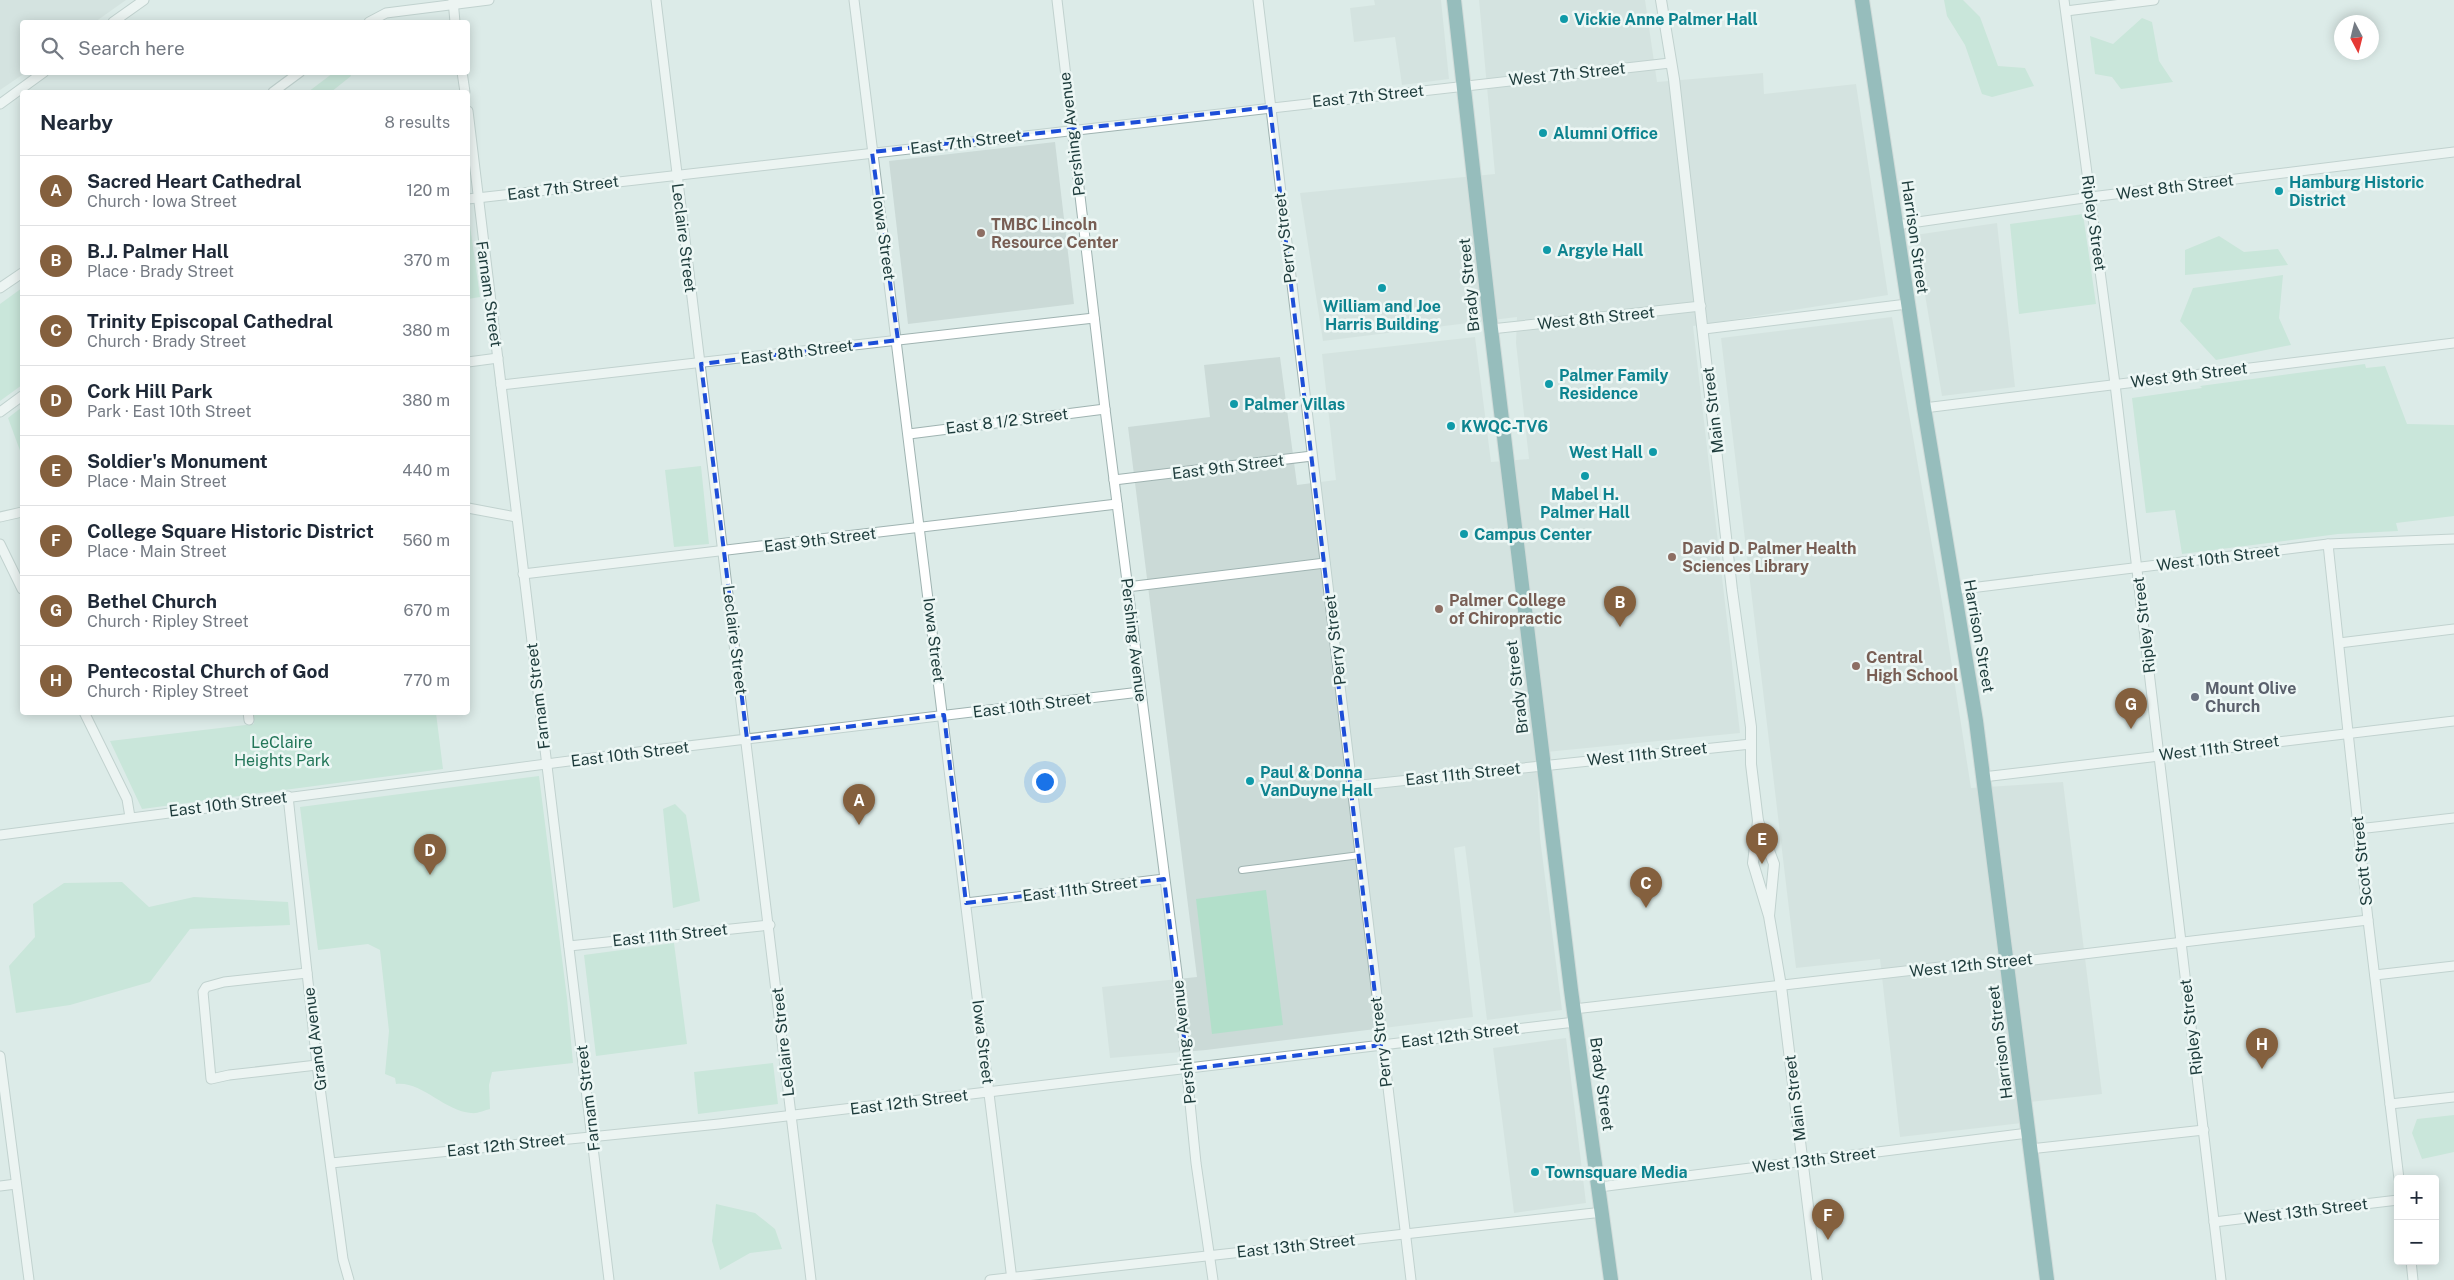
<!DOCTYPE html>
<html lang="en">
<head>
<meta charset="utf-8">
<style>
	body { margin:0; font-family:"Public Sans",sans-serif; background:#f2f2f3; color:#1f2937 }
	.controls { position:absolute; right:15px; bottom:15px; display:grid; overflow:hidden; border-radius:5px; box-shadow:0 2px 12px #0003 }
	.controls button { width:45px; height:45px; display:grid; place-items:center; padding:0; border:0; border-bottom:1px solid #e0e1e3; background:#fff; color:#1f2937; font:25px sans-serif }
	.compass { position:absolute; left:2334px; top:15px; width:45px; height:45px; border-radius:50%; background:#fff; box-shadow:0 2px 12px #0003; rotate:173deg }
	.you { position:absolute; left:1044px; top:781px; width:18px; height:18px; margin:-12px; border:4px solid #fff; border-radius:50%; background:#1a73e8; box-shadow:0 0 0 8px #1a73e833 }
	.badge { display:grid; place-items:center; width:32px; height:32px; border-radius:50%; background:#84603e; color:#fff; font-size:16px; font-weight:700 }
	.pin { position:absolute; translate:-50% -41px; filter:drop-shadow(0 1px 2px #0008) }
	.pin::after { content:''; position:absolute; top:26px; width:18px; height:15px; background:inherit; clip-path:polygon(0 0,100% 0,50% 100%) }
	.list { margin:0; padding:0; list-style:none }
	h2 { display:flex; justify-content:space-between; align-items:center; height:65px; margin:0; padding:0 20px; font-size:21px }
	h2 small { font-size:16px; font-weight:400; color:#747a83 }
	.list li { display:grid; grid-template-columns:32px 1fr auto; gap:15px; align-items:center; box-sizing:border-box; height:70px; padding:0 20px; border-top:1px solid #e0e1e3 }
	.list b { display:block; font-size:19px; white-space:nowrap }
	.list p { margin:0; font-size:16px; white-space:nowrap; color:#747a83 }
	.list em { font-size:16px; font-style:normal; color:#747a83 }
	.icon { flex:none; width:28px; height:28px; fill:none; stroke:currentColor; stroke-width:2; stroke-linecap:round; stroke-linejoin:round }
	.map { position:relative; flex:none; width:2454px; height:1280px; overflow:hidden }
	.search { position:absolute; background:#fff; box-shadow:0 2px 12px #0003; left:20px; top:20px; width:450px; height:55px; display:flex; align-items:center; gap:12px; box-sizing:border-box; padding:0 18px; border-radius:5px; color:#747a83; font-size:19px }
	.panel { position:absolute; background:#fff; box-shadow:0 2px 12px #0003; left:20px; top:90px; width:450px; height:625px; border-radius:5px }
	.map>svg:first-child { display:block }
	.built { fill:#cbdad7 }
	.green { fill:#b2dfca }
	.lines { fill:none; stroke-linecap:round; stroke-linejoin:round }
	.pedestrian-casing { stroke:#9fb3b1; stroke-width:8 }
	.minor-casing { stroke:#9fb3b1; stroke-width:11 }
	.tertiary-casing { stroke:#9fb3b1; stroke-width:12 }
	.trunk-casing { stroke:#c0c8c8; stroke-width:16 }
	.pedestrian { stroke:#fff; stroke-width:6 }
	.minor { stroke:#fff; stroke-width:9 }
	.tertiary { stroke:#fff; stroke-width:10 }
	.trunk { stroke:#418688; stroke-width:14 }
	.marked { fill:none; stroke:#1d4ed8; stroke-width:4; stroke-dasharray:10 6; stroke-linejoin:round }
	.culture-dot { fill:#0f9aa8; stroke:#edf7f5; stroke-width:2 }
	.education-dot { fill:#8d6e63; stroke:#edf7f5; stroke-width:2 }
	.worship-dot { fill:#6b7280; stroke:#edf7f5; stroke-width:2 }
	.labels { text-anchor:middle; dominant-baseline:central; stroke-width:5; stroke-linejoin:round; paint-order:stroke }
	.culture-label { font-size:16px; font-weight:bold; fill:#0d838f; stroke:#edf7f5; text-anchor:start }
	.street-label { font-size:16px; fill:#1d3b3b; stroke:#edf7f5 }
	.education-label { font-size:16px; font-weight:bold; fill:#785e54; stroke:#edf7f5; text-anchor:start }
	.worship-label { font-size:16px; font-weight:bold; fill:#5b616d; stroke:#edf7f5; text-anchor:start }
	.park-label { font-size:16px; fill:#237659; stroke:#edf7f5 }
</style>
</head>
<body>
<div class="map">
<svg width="2454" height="1280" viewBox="0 0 2454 1280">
	<rect width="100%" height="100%" fill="#dcebe8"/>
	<g class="built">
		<path d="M 0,0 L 126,0 L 95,22 L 22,22 L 22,72 L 25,73 L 0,90 Z"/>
		<path d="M 1374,0 L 1441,0 L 1449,79 L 1402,85 L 1395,37 L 1354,42 L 1350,8 L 1375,5 Z"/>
		<path d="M 1479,0 L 1645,0 L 1657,82 L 1763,73 L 1764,94 L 1856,84 L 1888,295 L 1693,326 L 1740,733 L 1536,753 L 1540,838 L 1562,1010 L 1487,1020 L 1465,846 L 1454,848 L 1473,1017 L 1206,1050 L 1110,1058 L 1102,987 L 1197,977 L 1128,427 L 1210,417 L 1204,365 L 1280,357 L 1297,485 L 1336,480 L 1322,354 L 1475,337 L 1491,462 L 1529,459 L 1516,343 L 1517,317 L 1323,341 L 1300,193 L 1495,174 Z"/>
		<path d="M 1055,142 L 1074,304 L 908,324 L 889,161 Z"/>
		<path d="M 1997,223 L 2015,387 L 1942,396 L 1915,235 Z"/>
		<path d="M 1892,317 L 1942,602 L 1971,788 L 2063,782 L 2102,1094 L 2020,1103 L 2022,1123 L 1900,1137 L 1880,959 L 1796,968 L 1721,338 Z"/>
		<path d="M 1566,1038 L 1586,1203 L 1514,1213 L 1493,1048 Z"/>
	</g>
	<g class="green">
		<path d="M 1944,0 L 1963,0 L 1980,17 L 1998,66 L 2025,68 L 2034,86 L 1992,97 L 1982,94 L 1965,45 L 1947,16 Z"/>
		<path d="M 2142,18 L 2152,22 L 2159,61 L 2173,82 L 2121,89 L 2112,77 L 2095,74 L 2090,36 L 2113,44 Z"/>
		<path d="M 333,73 L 350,73 L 351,76 L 331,92 L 308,92 Z"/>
		<path d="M 468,211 L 480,297 L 468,299 Z"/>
		<path d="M 2083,214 L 2096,304 L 2019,314 L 2010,224 Z"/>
		<path d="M 2219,236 L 2244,252 L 2278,249 L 2288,265 L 2185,275 L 2185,250 Z"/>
		<path d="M 2283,275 L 2279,318 L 2291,345 L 2216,360 L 2180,321 L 2193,288 Z"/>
		<path d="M 22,288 L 22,385 L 0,401 L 0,304 Z"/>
		<path d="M 2365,364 L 2366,368 L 2385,366 L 2407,424 L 2454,425 L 2454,516 L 2396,523 L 2398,531 L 2338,534 L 2182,554 L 2175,510 L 2146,513 L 2132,398 L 2202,388 L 2200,386 Z"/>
		<path d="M 22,407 L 22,456 L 8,418 Z"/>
		<path d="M 701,466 L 709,544 L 674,547 L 665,470 Z"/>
		<path d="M 253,713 L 436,713 L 443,769 L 142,809 L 110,741 L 254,724 Z"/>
		<path d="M 539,776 L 567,998 L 573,1063 L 492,1072 L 489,1085 L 490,1109 C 485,1110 477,1114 471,1113 C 444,1111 422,1081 396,1084 L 395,1078 L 385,1074 L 389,1031 L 380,950 L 368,944 L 318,950 L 300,807 Z"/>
		<path d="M 675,804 L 686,815 L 700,901 L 673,908 L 663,809 Z"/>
		<path d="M 122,882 L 149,907 L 194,897 L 288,902 L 290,925 L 190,929 L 150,982 L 70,1005 L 16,1013 L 9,966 L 35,937 L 33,904 L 64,883 Z"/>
		<path d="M 1266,890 L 1283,1025 L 1212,1034 L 1196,899 Z"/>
		<path d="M 674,943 L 687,1044 L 596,1056 L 584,955 Z"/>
		<path d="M 773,1063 L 778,1104 L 698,1114 L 694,1072 Z"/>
		<path d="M 2454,1115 L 2454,1152 L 2422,1159 L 2412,1133 L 2417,1119 Z"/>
		<path d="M 716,1204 L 755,1213 L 775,1229 L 782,1249 L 750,1253 L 720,1270 L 712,1241 Z"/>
	</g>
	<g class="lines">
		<g class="pedestrian-casing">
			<path id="pedestrian" d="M 1242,870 L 1360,855"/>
		</g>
		<g class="minor-casing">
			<g id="minor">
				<path d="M 453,0 L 455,22"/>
				<path d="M 656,0 L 811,1280"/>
				<path d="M 854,0 L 1012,1280"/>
				<path d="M 1057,0 L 1105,409 L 1177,973 L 1196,1163 L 1213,1280"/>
				<path d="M 1258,0 L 1411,1280"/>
				<path d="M 2064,0 L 2115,384 L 2221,1280"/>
				<path d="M 2066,11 L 2154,0"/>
				<path d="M 113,22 L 144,0"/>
				<path d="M 369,22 L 386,13 L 489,0"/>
				<path d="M 462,72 L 465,92"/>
				<path d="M 273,92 L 300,72"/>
				<path d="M 0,104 L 44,72"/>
				<path d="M 468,111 L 609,1280"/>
				<path d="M 468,199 L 1670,63"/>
				<path d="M 1897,225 L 2091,197 L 2454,152"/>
				<path d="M 0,288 L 22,273"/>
				<path d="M 1491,329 L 1701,306"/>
				<path d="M 1704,329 L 1907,304"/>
				<path d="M 468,362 L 498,358"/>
				<path d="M 501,385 L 1094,318"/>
				<path d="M 1924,408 L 2454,343"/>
				<path d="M 0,412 L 22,396"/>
				<path d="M 909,434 L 1105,409"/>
				<path d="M 1114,480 L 1312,456"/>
				<path d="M 468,508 L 516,517"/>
				<path d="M 0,517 L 22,512"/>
				<path d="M 0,544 L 22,589"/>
				<path d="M 2328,544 L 2368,920 L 2399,1179"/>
				<path d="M 523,574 L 1117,504"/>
				<path d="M 1127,587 L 1325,563"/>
				<path d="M 1954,590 L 2328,544 L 2454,539"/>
				<path d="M 2339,643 L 2454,629"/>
				<path d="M 84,712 L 127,799 L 130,817"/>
				<path d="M 248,712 L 249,720"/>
				<path d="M 1983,777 L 2454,721"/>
				<path d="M 1352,786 L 1751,744"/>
				<path d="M 288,796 L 317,1065 L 343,1259 L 349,1280"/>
				<path d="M 2358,829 L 2454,818"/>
				<path d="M 0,835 L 646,751 L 1140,692"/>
				<path d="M 966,903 L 1164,879"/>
				<path d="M 569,946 L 770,925"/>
				<path d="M 307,973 L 224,982 L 206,987 L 203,992 L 211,1079 L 229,1075 L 317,1065"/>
				<path d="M 2375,975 L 2454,966"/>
				<path d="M 1574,1009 L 1949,966 L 2008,963 L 2368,920"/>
				<path d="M 0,1056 L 29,1280"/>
				<path d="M 2390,1104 L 2454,1097"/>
				<path d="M 2029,1149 L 2204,1130"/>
				<path d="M 331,1163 L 719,1124 L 1575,1022"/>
				<path d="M 0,1186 L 16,1184"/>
				<path d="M 1599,1187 L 2028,1133"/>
				<path d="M 2214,1222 L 2398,1200"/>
				<path d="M 2411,1261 L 2413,1280"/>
				<path d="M 990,1280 L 1603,1212"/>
			</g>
		</g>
		<g class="tertiary-casing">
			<g id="tertiary">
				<path d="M 1661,0 L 1674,79 L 1732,590 L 1751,727 L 1751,764 L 1758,821"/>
				<path d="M 1769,916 L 1774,864 L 1758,821 L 1753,863 L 1769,916 L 1781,986 L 1817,1280"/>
			</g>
		</g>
		<g class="trunk-casing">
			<g id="trunk">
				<path d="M 1454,0 L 1491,329 L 1571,990 L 1611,1280"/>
				<path d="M 1862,0 L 1924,408 L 1976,721 L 2047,1280"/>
			</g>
		</g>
		<use href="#pedestrian" class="pedestrian"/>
		<use href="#minor" class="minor"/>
		<use href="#tertiary" class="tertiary"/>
		<use href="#trunk" class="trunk"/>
	</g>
	<path d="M0 0H2454V1280H0ZM 1270,107 L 1381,1045 L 1188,1069 L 1164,879 L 966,903 L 944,715 L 747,739 L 701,364 L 898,340 L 872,152 Z" fill="#dcebe8" fill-opacity=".55" fill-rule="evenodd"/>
	<path class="marked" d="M 1270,107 L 1381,1045 L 1188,1069 L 1164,879 L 966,903 L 944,715 L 747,739 L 701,364 L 898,340 L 872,152 Z"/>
	<g class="culture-dot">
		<circle cx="1564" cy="19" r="5"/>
		<circle cx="1543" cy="133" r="5"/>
		<circle cx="2279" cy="191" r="5"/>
		<circle cx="1547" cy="250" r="5"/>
		<circle cx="1382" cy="288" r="5"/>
		<circle cx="1549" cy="384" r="5"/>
		<circle cx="1234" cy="404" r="5"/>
		<circle cx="1451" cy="426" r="5"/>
		<circle cx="1653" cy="452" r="5"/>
		<circle cx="1585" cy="476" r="5"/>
		<circle cx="1464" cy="534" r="5"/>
		<circle cx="1250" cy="781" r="5"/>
		<circle cx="1535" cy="1172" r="5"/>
	</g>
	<g class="education-dot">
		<circle cx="981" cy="233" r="5"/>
		<circle cx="1672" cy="557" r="5"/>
		<circle cx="1439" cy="609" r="5"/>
		<circle cx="1856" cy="666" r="5"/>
	</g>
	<circle class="worship-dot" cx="2195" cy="697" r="5"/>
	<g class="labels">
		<g class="culture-label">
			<text x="1574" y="19">Vickie Anne Palmer Hall</text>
			<text x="1553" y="133">Alumni Office</text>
			<text x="2289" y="182">Hamburg Historic<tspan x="2289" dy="18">District</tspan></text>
			<text x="1557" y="250">Argyle Hall</text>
			<text x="1382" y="306" text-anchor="middle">William and Joe<tspan x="1382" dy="18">Harris Building</tspan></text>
			<text x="1559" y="375">Palmer Family<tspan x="1559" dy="18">Residence</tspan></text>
			<text x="1244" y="404">Palmer Villas</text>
			<text x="1461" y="426">KWQC-TV6</text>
			<text x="1643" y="452" text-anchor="end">West Hall</text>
			<text x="1585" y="494" text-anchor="middle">Mabel H.<tspan x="1585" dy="18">Palmer Hall</tspan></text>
			<text x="1474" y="534">Campus Center</text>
			<text x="1260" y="772">Paul &amp; Donna<tspan x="1260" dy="18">VanDuyne Hall</tspan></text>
			<text x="1545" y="1172">Townsquare Media</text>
		</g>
		<g class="street-label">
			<text transform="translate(1567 74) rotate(-6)">West 7th Street</text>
			<text transform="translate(1368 96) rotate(-6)">East 7th Street</text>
			<text transform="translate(1072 134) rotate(-97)">Pershing Avenue</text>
			<text transform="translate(966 142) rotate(-7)">East 7th Street</text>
			<text transform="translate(2175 187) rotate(-7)">West 8th Street</text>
			<text transform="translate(563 188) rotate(-7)">East 7th Street</text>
			<text transform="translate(2094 223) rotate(82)">Ripley Street</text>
			<text transform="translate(1915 237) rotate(82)">Harrison Street</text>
			<text transform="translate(684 238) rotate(83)">Leclaire Street</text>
			<text transform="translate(884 238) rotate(82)">Iowa Street</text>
			<text transform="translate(1285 238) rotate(-97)">Perry Street</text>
			<text transform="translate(1469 285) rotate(-96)">Brady Street</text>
			<text transform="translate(489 294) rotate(82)">Farnam Street</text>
			<text transform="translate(1596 318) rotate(-6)">West 8th Street</text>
			<text transform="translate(797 352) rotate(-7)">East 8th Street</text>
			<text transform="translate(2189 375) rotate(-7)">West 9th Street</text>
			<text transform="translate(1713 410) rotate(-97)">Main Street</text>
			<text transform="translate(1007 421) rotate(-7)">East 8 1/2 Street</text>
			<text transform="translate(1228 467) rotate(-7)">East 9th Street</text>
			<text transform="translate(820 540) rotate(-7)">East 9th Street</text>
			<text transform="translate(2218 558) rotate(-7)">West 10th Street</text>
			<text transform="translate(2144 625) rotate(-97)">Ripley Street</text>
			<text transform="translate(1979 636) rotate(80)">Harrison Street</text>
			<text transform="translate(735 640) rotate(83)">Leclaire Street</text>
			<text transform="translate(934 640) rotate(83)">Iowa Street</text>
			<text transform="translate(1134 640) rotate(83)">Pershing Avenue</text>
			<text transform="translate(1335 640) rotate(-97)">Perry Street</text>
			<text transform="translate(1517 687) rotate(-97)">Brady Street</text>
			<text transform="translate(538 696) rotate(-97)">Farnam Street</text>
			<text transform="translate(1032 705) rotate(-7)">East 10th Street</text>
			<text transform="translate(2219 748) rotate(-7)">West 11th Street</text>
			<text transform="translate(630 754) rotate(-7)">East 10th Street</text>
			<text transform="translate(1647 754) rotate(-6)">West 11th Street</text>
			<text transform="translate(1463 774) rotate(-6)">East 11th Street</text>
			<text transform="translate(228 804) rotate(-7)">East 10th Street</text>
			<text transform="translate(2362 861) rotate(-96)">Scott Street</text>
			<text transform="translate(1080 889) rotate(-7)">East 11th Street</text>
			<text transform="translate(670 935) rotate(-6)">East 11th Street</text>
			<text transform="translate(1971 965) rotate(-6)">West 12th Street</text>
			<text transform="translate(2191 1027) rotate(-97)">Ripley Street</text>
			<text transform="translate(1460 1035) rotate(-7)">East 12th Street</text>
			<text transform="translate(315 1039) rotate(-97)">Grand Avenue</text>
			<text transform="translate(783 1042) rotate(-96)">Leclaire Street</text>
			<text transform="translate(983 1042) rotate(83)">Iowa Street</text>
			<text transform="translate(1184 1042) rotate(-96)">Pershing Avenue</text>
			<text transform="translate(1381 1042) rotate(-97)">Perry Street</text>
			<text transform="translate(2000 1042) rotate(-97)">Harrison Street</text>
			<text transform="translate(1602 1084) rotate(82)">Brady Street</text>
			<text transform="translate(588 1098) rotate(-97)">Farnam Street</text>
			<text transform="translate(1795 1098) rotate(-97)">Main Street</text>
			<text transform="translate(909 1102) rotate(-7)">East 12th Street</text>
			<text transform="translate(506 1145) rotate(-6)">East 12th Street</text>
			<text transform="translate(1814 1160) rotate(-7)">West 13th Street</text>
			<text transform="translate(2306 1211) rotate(-7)">West 13th Street</text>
			<text transform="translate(1296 1246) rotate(-6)">East 13th Street</text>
		</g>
		<g class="education-label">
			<text x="991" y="224">TMBC Lincoln<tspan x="991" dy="18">Resource Center</tspan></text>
			<text x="1682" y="548">David D. Palmer Health<tspan x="1682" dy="18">Sciences Library</tspan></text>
			<text x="1449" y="600">Palmer College<tspan x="1449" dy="18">of Chiropractic</tspan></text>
			<text x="1866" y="657">Central<tspan x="1866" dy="18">High School</tspan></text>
		</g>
		<g class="worship-label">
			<text x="2205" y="688">Mount Olive<tspan x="2205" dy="18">Church</tspan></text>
		</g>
		<g class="park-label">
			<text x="282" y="742">LeClaire<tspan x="282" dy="18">Heights Park</tspan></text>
		</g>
	</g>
</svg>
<div class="controls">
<button>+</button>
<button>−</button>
</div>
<svg class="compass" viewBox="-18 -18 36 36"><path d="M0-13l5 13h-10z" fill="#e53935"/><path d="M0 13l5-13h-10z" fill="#747a83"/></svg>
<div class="you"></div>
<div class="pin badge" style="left:859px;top:825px">A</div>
<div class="pin badge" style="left:1620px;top:627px">B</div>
<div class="pin badge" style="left:1646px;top:908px">C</div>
<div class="pin badge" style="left:430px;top:875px">D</div>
<div class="pin badge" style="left:1762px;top:864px">E</div>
<div class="pin badge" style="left:1828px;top:1240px">F</div>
<div class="pin badge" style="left:2131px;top:729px">G</div>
<div class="pin badge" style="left:2262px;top:1069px">H</div>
<div class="search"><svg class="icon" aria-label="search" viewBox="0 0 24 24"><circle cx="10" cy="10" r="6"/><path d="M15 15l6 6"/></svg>Search here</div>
<section class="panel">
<h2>Nearby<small>8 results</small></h2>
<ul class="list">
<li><span class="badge">A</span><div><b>Sacred Heart Cathedral</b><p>Church · Iowa Street</p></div><em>120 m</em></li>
<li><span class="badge">B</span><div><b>B.J. Palmer Hall</b><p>Place · Brady Street</p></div><em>370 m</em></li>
<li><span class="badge">C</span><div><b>Trinity Episcopal Cathedral</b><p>Church · Brady Street</p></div><em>380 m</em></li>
<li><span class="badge">D</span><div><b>Cork Hill Park</b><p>Park · East 10th Street</p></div><em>380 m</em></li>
<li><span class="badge">E</span><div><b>Soldier's Monument</b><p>Place · Main Street</p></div><em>440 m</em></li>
<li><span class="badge">F</span><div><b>College Square Historic District</b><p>Place · Main Street</p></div><em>560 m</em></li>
<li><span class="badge">G</span><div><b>Bethel Church</b><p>Church · Ripley Street</p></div><em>670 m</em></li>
<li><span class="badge">H</span><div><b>Pentecostal Church of God</b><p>Church · Ripley Street</p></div><em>770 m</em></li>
</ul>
</section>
</div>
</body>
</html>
